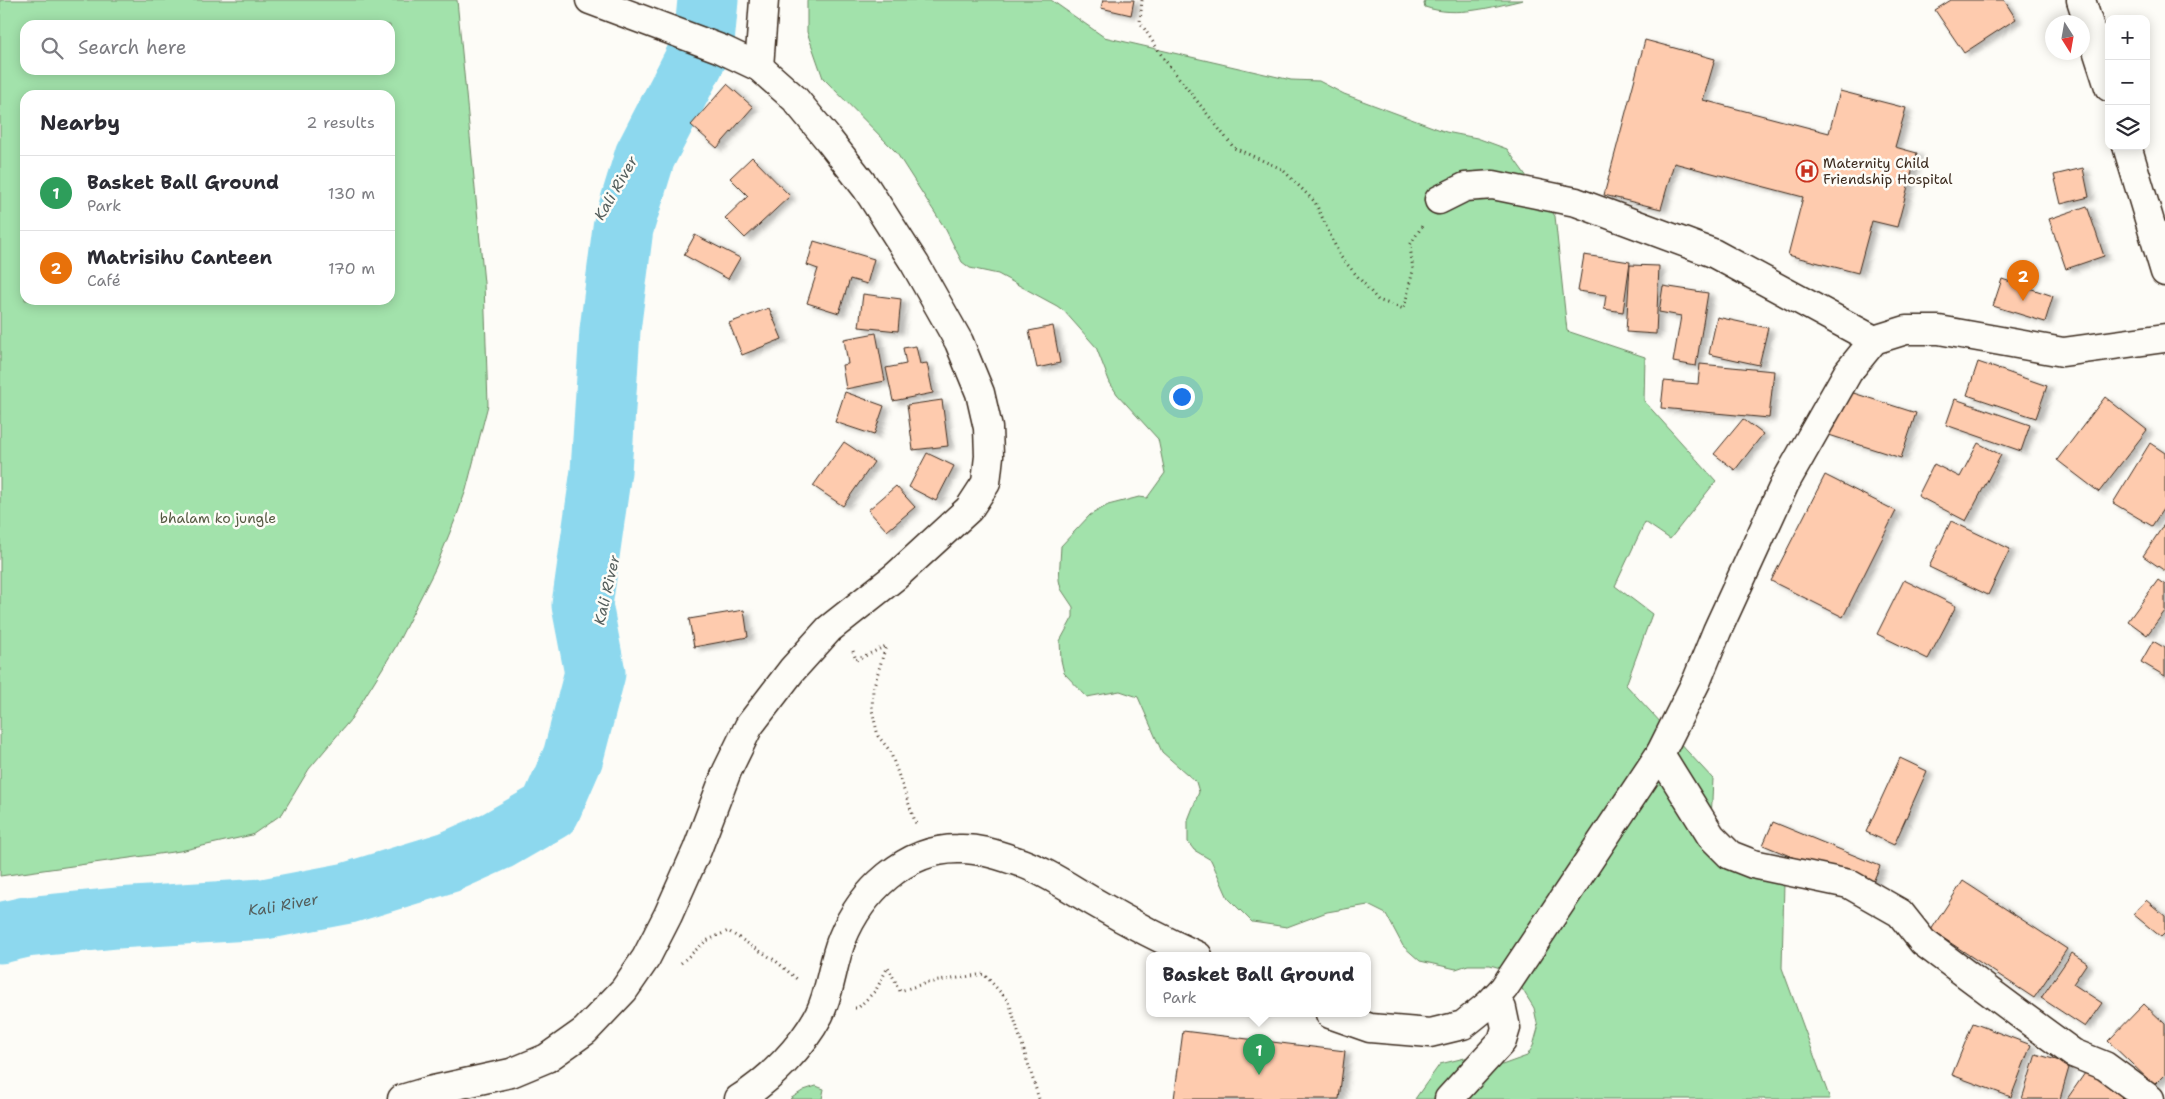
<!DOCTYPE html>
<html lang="en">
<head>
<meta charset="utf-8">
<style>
	body { margin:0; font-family:"Shantell Sans",sans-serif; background:#f2f2f3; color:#2b2b33 }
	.controls { position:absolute; right:15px; top:15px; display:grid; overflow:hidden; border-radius:10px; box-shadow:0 2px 12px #0003 }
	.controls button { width:45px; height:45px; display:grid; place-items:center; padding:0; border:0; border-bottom:1px solid #e1e1e2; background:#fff; color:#2b2b33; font:25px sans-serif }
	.compass { position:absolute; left:2045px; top:15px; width:45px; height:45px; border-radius:50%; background:#fff; box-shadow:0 2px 12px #0003; rotate:169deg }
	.you { position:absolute; left:1181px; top:396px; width:18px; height:18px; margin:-12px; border:4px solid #fff; border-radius:50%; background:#1a73e8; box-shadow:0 0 0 8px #1a73e833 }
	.badge { display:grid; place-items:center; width:32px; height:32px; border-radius:50%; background:#c8321e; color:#fff; font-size:16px; font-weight:700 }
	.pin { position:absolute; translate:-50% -41px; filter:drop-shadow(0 1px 2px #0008) }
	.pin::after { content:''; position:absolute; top:26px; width:18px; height:15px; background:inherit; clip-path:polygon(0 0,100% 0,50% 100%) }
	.popup { position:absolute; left:1146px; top:952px; width:225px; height:65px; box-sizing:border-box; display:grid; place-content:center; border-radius:10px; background:#fff; filter:drop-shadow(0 1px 4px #0005); font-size:16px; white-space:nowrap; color:#7c7c81 }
	.popup b { font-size:19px; color:#2b2b33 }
	.popup::after { content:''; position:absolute; left:50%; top:100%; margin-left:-10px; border:10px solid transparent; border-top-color:#fff }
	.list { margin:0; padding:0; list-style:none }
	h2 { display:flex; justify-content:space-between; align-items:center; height:65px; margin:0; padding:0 20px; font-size:21px }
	h2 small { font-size:16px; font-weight:400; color:#7c7c81 }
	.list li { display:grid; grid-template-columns:32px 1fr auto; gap:15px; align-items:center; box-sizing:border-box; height:75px; padding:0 20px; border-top:1px solid #e1e1e2 }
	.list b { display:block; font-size:19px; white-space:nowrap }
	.list p { margin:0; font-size:16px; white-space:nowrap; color:#7c7c81 }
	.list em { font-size:16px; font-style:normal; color:#7c7c81 }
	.icon { flex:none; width:28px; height:28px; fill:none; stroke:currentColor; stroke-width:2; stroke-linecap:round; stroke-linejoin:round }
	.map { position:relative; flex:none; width:2165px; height:1099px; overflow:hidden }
	.search { position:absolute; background:#fff; box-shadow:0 2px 12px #0003; left:20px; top:20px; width:375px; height:55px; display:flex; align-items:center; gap:12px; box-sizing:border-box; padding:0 18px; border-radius:15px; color:#7c7c81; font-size:19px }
	.panel { position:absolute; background:#fff; box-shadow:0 2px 12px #0003; left:20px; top:90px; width:375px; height:215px; border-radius:15px }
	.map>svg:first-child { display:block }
	.green { fill:#a2e2ab; stroke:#6e8664; fill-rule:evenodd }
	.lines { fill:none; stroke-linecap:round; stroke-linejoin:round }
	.river { stroke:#8dd8ee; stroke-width:61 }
	.building { fill:#fecbae; stroke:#3b2a1e; filter:url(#shadow) }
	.minor-casing { stroke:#3b2a1e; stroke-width:31 }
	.secondary-casing { stroke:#3b2a1e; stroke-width:31 }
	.primary-casing { stroke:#3b2a1e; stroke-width:31 }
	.path { stroke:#3b2a1e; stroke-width:3; stroke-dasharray:1 4; stroke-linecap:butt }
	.minor { stroke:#fdfcf7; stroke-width:28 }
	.secondary { stroke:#fdfcf7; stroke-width:28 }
	.primary { stroke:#fdfcf7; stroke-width:28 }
	.labels { text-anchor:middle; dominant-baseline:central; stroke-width:5; stroke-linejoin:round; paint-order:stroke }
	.poi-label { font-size:14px; fill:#3b2a1e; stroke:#fdfcf7; text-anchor:start }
	.park-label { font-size:14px; fill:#555841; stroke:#fdfcf7 }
	.water-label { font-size:15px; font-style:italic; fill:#545e5c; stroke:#fdfcf7 }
</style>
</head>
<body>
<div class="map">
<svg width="2165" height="1099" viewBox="0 0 2165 1099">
	<defs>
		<filter id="shadow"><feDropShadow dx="5.5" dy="3" stdDeviation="2.5" flood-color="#0004"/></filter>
	</defs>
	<rect width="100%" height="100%" fill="#fdfcf7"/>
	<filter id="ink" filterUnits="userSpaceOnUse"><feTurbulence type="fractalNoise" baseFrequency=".02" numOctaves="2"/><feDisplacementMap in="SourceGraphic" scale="10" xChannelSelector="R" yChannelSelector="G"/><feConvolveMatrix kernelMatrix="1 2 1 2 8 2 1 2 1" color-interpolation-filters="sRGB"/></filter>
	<g filter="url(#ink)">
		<g class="green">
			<path d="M 0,0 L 457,0 L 484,283 L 488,405 L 466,490 L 457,515 L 435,569 L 395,648 L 351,719 L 309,769 L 282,814 L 252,835 L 180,851 L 0,876 ZM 25,25 L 390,25 L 390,70 L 25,70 ZM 25,95 L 390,95 L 390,300 L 25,300 Z"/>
			<path d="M 807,0 L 1051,0 L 1104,37 L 1291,80 L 1319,81 L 1344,94 L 1446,132 L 1477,138 L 1507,149 L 1555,216 L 1567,331 L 1645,357 L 1644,401 L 1716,481 L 1670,539 L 1645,522 L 1615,586 L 1652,614 L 1626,685 L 1713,779 L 1711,821 L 1784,882 L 1782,968 L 1830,1099 L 1415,1099 L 1440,1064 L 1477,1055 L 1502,1065 L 1527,1056 L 1533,1046 L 1538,1028 L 1534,1008 L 1511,971 L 1490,965 L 1468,965 L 1456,969 L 1420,961 L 1403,946 L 1386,914 L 1368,905 L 1327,912 L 1287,927 L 1252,922 L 1228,898 L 1211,860 L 1194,850 L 1188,842 L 1188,820 L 1199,792 L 1196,782 L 1162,752 L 1138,697 L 1120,691 L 1087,697 L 1064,673 L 1061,660 L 1060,641 L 1073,617 L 1073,607 L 1061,589 L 1059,580 L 1061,546 L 1090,515 L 1108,505 L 1139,497 L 1147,498 L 1165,473 L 1158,439 L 1117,394 L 1110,383 L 1096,347 L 1064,311 L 1057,306 L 998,274 L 970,268 L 962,262 L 946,230 L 896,152 L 823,78 L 807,32 Z"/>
			<path d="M 1425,0 L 1523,0 C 1492,7 1456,18 1425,7 L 1424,4 Z"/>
			<path d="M 816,1086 L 824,1089 L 822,1099 L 790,1099 L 804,1090 Z"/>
		</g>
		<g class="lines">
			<path class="river" id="s1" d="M 0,933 L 26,927 L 117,918 L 264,909 L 348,893 L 449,862 L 498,840 L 550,810 L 573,757 L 595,673 L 582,605 L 601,471 L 610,330 L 623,228 L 645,156 L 704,42 L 708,0"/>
		</g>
		<g class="building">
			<path d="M 1103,0 L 1134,0 L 1131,15 L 1101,8 Z"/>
			<path d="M 1951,0 L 2004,0 L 2016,19 L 1964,53 L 1935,10 Z"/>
			<path d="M 1645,40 L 1715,59 L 1703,100 L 1829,133 L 1840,91 L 1906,108 L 1895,147 L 1917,153 L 1897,227 L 1872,221 L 1858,273 L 1788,255 L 1803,197 L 1674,163 L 1661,209 L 1604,195 Z"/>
			<path d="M 727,84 L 753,107 L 717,148 L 691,125 Z"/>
			<path d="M 752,157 L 790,196 L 745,238 L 725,218 L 748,196 L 730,178 Z"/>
			<path d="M 2083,168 L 2089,197 L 2061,204 L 2054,175 Z"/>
			<path d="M 2087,206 L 2104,256 L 2066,269 L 2049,219 Z"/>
			<path d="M 695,235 L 740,258 L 728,279 L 684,255 Z"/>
			<path d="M 814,241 L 874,259 L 867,284 L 850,279 L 839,313 L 807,303 L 818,269 L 807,265 Z"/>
			<path d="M 1584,255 L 1630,262 L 1623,312 L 1604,309 L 1606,295 L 1578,291 Z"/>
			<path d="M 1630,265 L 1659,266 L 1656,334 L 1626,332 Z"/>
			<path d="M 2002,279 L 2053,296 L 2045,322 L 1993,306 Z"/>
			<path d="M 1663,286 L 1708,293 L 1696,366 L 1673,362 L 1681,316 L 1659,312 Z"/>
			<path d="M 863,294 L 901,299 L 898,331 L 859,327 Z"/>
			<path d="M 769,308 L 782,339 L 742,355 L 729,323 Z"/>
			<path d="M 1717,317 L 1768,328 L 1759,365 L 1709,354 Z"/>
			<path d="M 1053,326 L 1060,363 L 1037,368 L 1029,331 Z"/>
			<path d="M 876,333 L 885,381 L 846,389 L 842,365 L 848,364 L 844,339 Z"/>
			<path d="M 916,346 L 920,364 L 927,363 L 933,393 L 893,401 L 886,368 L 906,364 L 903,348 Z"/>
			<path d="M 1978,362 L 2047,386 L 2036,418 L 1967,395 Z"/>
			<path d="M 1700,364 L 1774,371 L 1769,418 L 1661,408 L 1664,381 L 1698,384 Z"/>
			<path d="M 1844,390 L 1916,413 L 1901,458 L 1829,435 Z"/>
			<path d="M 845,392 L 884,406 L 874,435 L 835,422 Z"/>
			<path d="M 2105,397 L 2147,430 L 2099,492 L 2057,460 Z"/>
			<path d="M 1955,399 L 2030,425 L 2021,451 L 1946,425 Z"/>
			<path d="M 942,400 L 948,446 L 913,450 L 907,405 Z"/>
			<path d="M 1743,419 L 1763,434 L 1735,470 L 1714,454 Z"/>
			<path d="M 844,442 L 874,462 L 843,506 L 813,486 Z"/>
			<path d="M 1978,443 L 2001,455 L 1966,521 L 1918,496 L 1934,464 L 1960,477 Z"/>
			<path d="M 2150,443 L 2165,453 L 2165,506 L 2152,526 L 2113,503 Z"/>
			<path d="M 927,453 L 954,466 L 936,501 L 909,487 Z"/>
			<path d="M 1825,475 L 1896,511 L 1843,617 L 1771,581 Z"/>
			<path d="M 896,486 L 915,507 L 887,531 L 868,510 Z"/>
			<path d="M 1951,521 L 2010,549 L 1988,595 L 1929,567 Z"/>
			<path d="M 2165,523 L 2165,571 L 2143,556 Z"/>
			<path d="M 1904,580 L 1956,606 L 1928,659 L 1877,634 Z"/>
			<path d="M 2158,580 L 2165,585 L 2165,611 L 2147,635 L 2128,621 Z"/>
			<path d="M 744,610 L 748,637 L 694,647 L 689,619 Z"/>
			<path d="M 2153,641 L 2165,648 L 2165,676 L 2141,662 Z"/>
			<path d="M 1900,758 L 1927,771 L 1894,845 L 1866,832 Z"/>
			<path d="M 1773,822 L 1880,866 L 1870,889 L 1763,845 Z"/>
			<path d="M 1963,881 L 2067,949 L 2034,998 L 1931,930 Z"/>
			<path d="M 2146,900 L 2165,916 L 2165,933 L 2161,937 L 2133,914 Z"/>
			<path d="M 2072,953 L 2087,963 L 2073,984 L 2102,1003 L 2085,1027 L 2041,998 Z"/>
			<path d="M 2144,1004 L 2165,1024 L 2165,1074 L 2154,1085 L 2108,1041 Z"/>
			<path d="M 1973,1023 L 2031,1045 L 2011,1097 L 1952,1075 Z"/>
			<path d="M 1183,1031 L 1345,1051 L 1339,1099 L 1174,1099 Z"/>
			<path d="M 2036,1054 L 2070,1064 L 2060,1099 L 2022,1099 Z"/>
			<path d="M 2087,1070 L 2129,1099 L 2067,1099 Z"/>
		</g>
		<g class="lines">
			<g class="minor-casing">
				<g id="minor">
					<path d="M 759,67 L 764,0"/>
					<path d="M 1439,200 L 1465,187 L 1493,185 L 1576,202 L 1713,253 L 1874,340"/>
					<path d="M 1660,754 L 1711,836 L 1730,855 L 1753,864 L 1849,884 L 1900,913 L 1923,942 L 2025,1018 L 2073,1053 L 2105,1066 L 2150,1099"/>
					<path d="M 1449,1099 L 1502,1041 L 1506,1028 L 1502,1009 L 1495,1005 L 1488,1005"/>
				</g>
			</g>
			<g class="secondary-casing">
				<g id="secondary">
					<path d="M 1330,1014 L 1370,1028 L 1430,1033 L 1463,1025 L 1488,1005 L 1504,988 L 1660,754 L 1697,680 L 1717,631 L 1785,483 L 1848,372 L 1874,340 L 1906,330 L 1939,330 L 2063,352 L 2165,338"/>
					<path d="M 402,1099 L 429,1091 L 511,1073 L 547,1058 L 585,1031 L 624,990 L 646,958 L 668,915 L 697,850 L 727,771 L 749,726 L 792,670 L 829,629 L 896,576 L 969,509 L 986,483 L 989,456 L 988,428 L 980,393 L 959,342 L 915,264 L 867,189 L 828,139 L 795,99 L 759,67 L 721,49 L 590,0"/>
					<path d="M 739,1099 C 770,1080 802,1047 819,1015 C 831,991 832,963 842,939 C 861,892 905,849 958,849 C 977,848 996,854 1013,860 C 1042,869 1068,887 1094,902 C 1128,922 1162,940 1198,956"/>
				</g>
			</g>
			<g class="primary-casing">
				<g id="primary">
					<path d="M 2081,0 L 2109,87"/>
					<path d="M 2127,146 L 2165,272"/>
				</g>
			</g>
			<g class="path">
				<path d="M 1142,0 L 1140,22 L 1164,59 L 1234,148 L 1282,169 L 1315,202 L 1340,256 L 1378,300 L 1404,309 L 1413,270 L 1410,245 L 1422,226"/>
				<path d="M 853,651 L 856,660 L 886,646 L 873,689 L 872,710 L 878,736 L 890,751 L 916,824"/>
				<path d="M 681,963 L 706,941 L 728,931 L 776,961 L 798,980"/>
				<path d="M 855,1008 L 858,1008 L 876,990 L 888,967 L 900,991 L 926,983 L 984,974 L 1009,1002 L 1039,1099"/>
			</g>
			<use href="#minor" class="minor"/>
			<use href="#secondary" class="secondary"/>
			<use href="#primary" class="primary"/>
		</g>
	</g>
	<defs>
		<g id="hospital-ring" transform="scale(1.125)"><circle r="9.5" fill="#fdfcf7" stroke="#c8321e" stroke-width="1.5"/><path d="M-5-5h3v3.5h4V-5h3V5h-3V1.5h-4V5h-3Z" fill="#c8321e"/></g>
	</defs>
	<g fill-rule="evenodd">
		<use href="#hospital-ring" x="1807" y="171"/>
	</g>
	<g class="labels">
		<g class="poi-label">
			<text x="1823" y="163">Maternity Child<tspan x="1823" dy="16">Friendship Hospital</tspan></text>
		</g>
		<g class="park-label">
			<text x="218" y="518">bhalam ko jungle</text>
		</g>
		<g class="water-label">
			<text transform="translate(616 188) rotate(-60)">Kali River</text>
			<text transform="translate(607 590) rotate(-77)">Kali River</text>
			<text stroke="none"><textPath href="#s1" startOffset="285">Kali River</textPath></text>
		</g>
	</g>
</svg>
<div class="controls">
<button>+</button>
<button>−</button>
<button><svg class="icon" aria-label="layers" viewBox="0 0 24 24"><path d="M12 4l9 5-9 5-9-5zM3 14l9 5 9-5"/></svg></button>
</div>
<svg class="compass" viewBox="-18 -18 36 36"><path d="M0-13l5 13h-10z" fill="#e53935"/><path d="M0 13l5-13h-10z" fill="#7c7c81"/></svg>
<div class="you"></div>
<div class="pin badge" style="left:1259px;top:1075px;background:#2e9e5b">1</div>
<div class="popup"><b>Basket Ball Ground</b>Park</div>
<div class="pin badge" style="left:2023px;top:301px;background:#e8710a">2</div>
<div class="search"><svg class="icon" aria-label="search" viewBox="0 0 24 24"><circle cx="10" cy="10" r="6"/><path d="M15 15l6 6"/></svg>Search here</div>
<section class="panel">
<h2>Nearby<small>2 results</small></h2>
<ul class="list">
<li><span class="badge" style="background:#2e9e5b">1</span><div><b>Basket Ball Ground</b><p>Park</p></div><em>130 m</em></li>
<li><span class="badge" style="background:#e8710a">2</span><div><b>Matrisihu Canteen</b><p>Café</p></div><em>170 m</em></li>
</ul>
</section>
</div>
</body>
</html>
